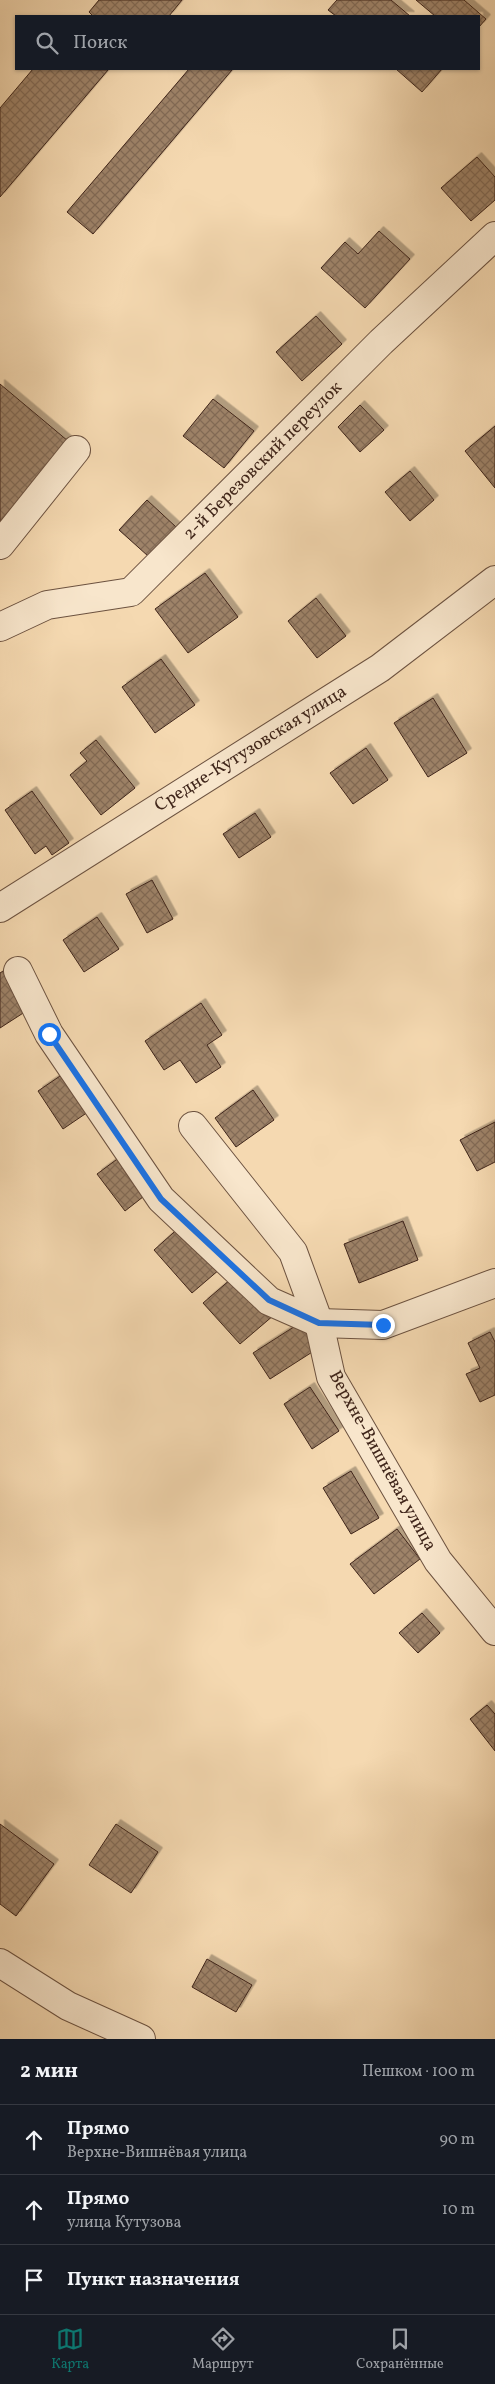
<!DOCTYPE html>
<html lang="ru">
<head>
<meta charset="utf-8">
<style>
	body { margin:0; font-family:Vollkorn,serif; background:#20242c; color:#f1f3f6 }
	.stop { position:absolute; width:15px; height:15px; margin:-11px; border:4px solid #1a73e8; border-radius:50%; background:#fff }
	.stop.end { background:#1a73e8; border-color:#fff; box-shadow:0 1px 5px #0008 }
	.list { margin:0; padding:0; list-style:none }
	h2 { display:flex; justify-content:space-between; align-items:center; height:65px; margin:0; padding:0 20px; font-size:21px }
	h2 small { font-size:16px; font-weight:400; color:#9ea1a6 }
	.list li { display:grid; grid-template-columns:32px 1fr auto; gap:15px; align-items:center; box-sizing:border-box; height:70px; padding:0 20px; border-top:1px solid #363941 }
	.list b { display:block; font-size:19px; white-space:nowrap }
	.list p { margin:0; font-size:16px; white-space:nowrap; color:#9ea1a6 }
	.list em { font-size:16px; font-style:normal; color:#9ea1a6 }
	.icon { flex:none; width:28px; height:28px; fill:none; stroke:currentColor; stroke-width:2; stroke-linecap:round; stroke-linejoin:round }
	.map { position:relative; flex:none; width:495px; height:2039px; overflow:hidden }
	.search { position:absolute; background:#171b24; box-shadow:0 1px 4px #0004; left:15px; right:15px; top:15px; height:55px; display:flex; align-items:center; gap:12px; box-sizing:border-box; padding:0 18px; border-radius:0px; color:#9ea1a6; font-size:19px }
	.sheet { height:275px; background:#171b24 }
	nav { display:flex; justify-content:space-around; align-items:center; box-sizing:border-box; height:70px; border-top:1px solid #363941; background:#171b24; font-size:14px; color:#9ea1a6 }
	nav a { display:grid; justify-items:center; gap:2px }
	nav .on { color:#0f766e }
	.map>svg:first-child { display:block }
	.building { fill:url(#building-cross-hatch); stroke:#3f251a; filter:url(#shadow) }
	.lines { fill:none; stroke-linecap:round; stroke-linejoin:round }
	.minor-casing { stroke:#6c5240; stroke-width:30 }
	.minor { stroke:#f8e6cc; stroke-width:28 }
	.route { stroke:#1a73e8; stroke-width:6 }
	.labels { text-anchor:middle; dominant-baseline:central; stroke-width:4; stroke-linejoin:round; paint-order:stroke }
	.street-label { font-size:18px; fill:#3f251a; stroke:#f8e6cc }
</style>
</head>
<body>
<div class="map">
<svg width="495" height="2039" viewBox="0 0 495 2039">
	<defs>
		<pattern id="building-cross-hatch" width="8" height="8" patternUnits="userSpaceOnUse" patternTransform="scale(1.25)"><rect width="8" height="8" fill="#9e8369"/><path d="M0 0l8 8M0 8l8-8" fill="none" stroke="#826b56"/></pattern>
		<filter id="shadow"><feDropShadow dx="4.5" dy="-4.5" stdDeviation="0" flood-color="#0004"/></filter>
	</defs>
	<rect width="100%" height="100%" fill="#f5d9b1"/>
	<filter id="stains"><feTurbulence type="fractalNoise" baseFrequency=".004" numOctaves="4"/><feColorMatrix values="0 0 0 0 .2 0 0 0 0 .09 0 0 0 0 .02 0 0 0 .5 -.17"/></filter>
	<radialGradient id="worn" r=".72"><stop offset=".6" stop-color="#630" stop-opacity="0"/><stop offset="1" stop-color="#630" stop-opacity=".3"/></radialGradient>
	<g class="building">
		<path d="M 99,0 L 182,0 L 169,16 L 93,16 L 89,12 Z"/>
		<path d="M 337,0 L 391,0 L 410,16 L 336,16 L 328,10 Z"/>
		<path d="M 416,0 L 464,0 L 486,19 L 479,27 L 479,16 L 435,16 Z"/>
		<path d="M 33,69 L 108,70 L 0,197 L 0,108 Z"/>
		<path d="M 189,69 L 232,70 L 93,234 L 67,212 Z"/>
		<path d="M 396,69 L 442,69 L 422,92 Z"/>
		<path d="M 477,157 L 495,177 L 495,200 L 471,221 L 441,188 Z"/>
		<path d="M 379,231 L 410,259 L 365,308 L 321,268 L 345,242 L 358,254 Z"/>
		<path d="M 316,316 L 342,344 L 302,381 L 276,352 Z"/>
		<path d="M 0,384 L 68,441 L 0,522 Z"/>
		<path d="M 213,399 L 254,431 L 224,468 L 183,436 Z"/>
		<path d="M 360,405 L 384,430 L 360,452 L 338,427 Z"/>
		<path d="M 495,426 L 495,488 L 465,451 Z"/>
		<path d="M 410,471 L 434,500 L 410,521 L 385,492 Z"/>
		<path d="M 147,500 L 176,527 L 148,556 L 119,530 Z"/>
		<path d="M 205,573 L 238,617 L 188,653 L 155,609 Z"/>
		<path d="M 316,598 L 346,636 L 317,658 L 288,621 Z"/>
		<path d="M 161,659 L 195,705 L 155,733 L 122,687 Z"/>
		<path d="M 433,698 L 467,753 L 428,777 L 394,723 Z"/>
		<path d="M 96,740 L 135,788 L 101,815 L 70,775 L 87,761 L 80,753 Z"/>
		<path d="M 366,748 L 388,780 L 353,804 L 330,773 Z"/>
		<path d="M 32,791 L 69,843 L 52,855 L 46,846 L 35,854 L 5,810 Z"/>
		<path d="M 255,813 L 271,837 L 239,858 L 223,834 Z"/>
		<path d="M 152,880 L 173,919 L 147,933 L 126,894 Z"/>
		<path d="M 97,917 L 119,949 L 84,972 L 63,940 Z"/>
		<path d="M 6,969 L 31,1008 L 0,1028 L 0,973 Z"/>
		<path d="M 201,1003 L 222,1035 L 207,1045 L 221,1067 L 196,1083 L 180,1060 L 164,1070 L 145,1041 Z"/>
		<path d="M 63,1074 L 88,1112 L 63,1129 L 38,1091 Z"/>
		<path d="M 253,1090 L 274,1120 L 236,1147 L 215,1118 Z"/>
		<path d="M 495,1122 L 495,1162 L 477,1171 L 460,1140 Z"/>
		<path d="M 120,1157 L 148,1193 L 125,1211 L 97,1174 Z"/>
		<path d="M 403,1221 L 418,1260 L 359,1283 L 344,1244 Z"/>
		<path d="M 182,1225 L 220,1269 L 192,1293 L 154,1250 Z"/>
		<path d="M 238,1273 L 274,1315 L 240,1344 L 203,1303 Z"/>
		<path d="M 300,1323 L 317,1349 L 270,1379 L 253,1353 Z"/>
		<path d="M 490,1332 L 495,1342 L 495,1395 L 480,1402 L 466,1374 L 480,1368 L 468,1343 Z"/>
		<path d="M 310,1387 L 339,1431 L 312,1449 L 284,1404 Z"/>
		<path d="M 351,1471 L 379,1518 L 351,1534 L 323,1488 Z"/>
		<path d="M 397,1529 L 420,1559 L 374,1594 L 350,1564 Z"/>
		<path d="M 422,1613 L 440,1633 L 418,1653 L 399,1633 Z"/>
		<path d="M 487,1705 L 495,1714 L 495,1751 L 470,1719 Z"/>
		<path d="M 0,1824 L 54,1864 L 16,1916 L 0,1904 Z"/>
		<path d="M 116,1824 L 158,1852 L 131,1893 L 89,1865 Z"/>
		<path d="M 207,1959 L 252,1985 L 236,2012 L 192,1987 Z"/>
	</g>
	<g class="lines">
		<g class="minor-casing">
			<g id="minor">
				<path d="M 0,545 L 76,450"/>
				<path d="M 0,627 L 47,605 L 131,592 L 381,342 L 495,236"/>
				<path d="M 0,908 L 380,668 L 495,580"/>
				<path d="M 18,971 L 49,1034 L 161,1199 L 269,1301 L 319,1323 L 383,1325 L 495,1283"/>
				<path d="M 193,1126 L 293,1252 L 319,1323 L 331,1377 L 438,1561 L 495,1631"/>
				<path d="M 0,1963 L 68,2006 L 141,2039"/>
			</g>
		</g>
		<use href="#minor" class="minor"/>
	</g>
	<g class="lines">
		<path class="route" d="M 49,1034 L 161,1199 L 269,1300 L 319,1323 L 383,1325"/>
	</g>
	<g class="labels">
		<g class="street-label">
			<text transform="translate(263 461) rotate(-45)">2-й Березовский переулок</text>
			<text transform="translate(251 749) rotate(-32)">Средне-Кутузовская улица</text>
			<text transform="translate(382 1461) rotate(61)">Верхне-Вишнёвая улица</text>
		</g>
	</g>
	<rect width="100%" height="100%" filter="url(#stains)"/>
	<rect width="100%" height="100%" fill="url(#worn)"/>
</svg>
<div class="stop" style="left:49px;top:1034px"></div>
<div class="stop end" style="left:383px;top:1325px"></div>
<div class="search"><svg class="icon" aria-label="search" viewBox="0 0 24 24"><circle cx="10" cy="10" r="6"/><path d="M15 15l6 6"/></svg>Поиск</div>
</div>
<section class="sheet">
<h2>2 мин<small>Пешком · 100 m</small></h2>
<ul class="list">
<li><svg class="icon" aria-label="ahead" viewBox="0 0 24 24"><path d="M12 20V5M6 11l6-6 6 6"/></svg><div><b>Прямо</b><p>Верхне-Вишнёвая улица</p></div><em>90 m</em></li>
<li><svg class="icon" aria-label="ahead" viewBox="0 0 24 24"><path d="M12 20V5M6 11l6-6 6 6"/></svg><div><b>Прямо</b><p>улица Кутузова</p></div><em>10 m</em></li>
<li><svg class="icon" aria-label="arrive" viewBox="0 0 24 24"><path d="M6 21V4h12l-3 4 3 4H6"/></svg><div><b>Пункт назначения</b></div></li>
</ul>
</section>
<nav>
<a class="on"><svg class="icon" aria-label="map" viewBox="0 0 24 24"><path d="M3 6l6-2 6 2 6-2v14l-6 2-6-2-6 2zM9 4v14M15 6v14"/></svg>Карта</a>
<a><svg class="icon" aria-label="directions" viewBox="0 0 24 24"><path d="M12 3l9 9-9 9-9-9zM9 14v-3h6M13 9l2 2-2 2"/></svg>Маршрут</a>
<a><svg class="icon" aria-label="saved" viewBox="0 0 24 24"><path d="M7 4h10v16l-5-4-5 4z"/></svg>Сохранённые</a>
</nav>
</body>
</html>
